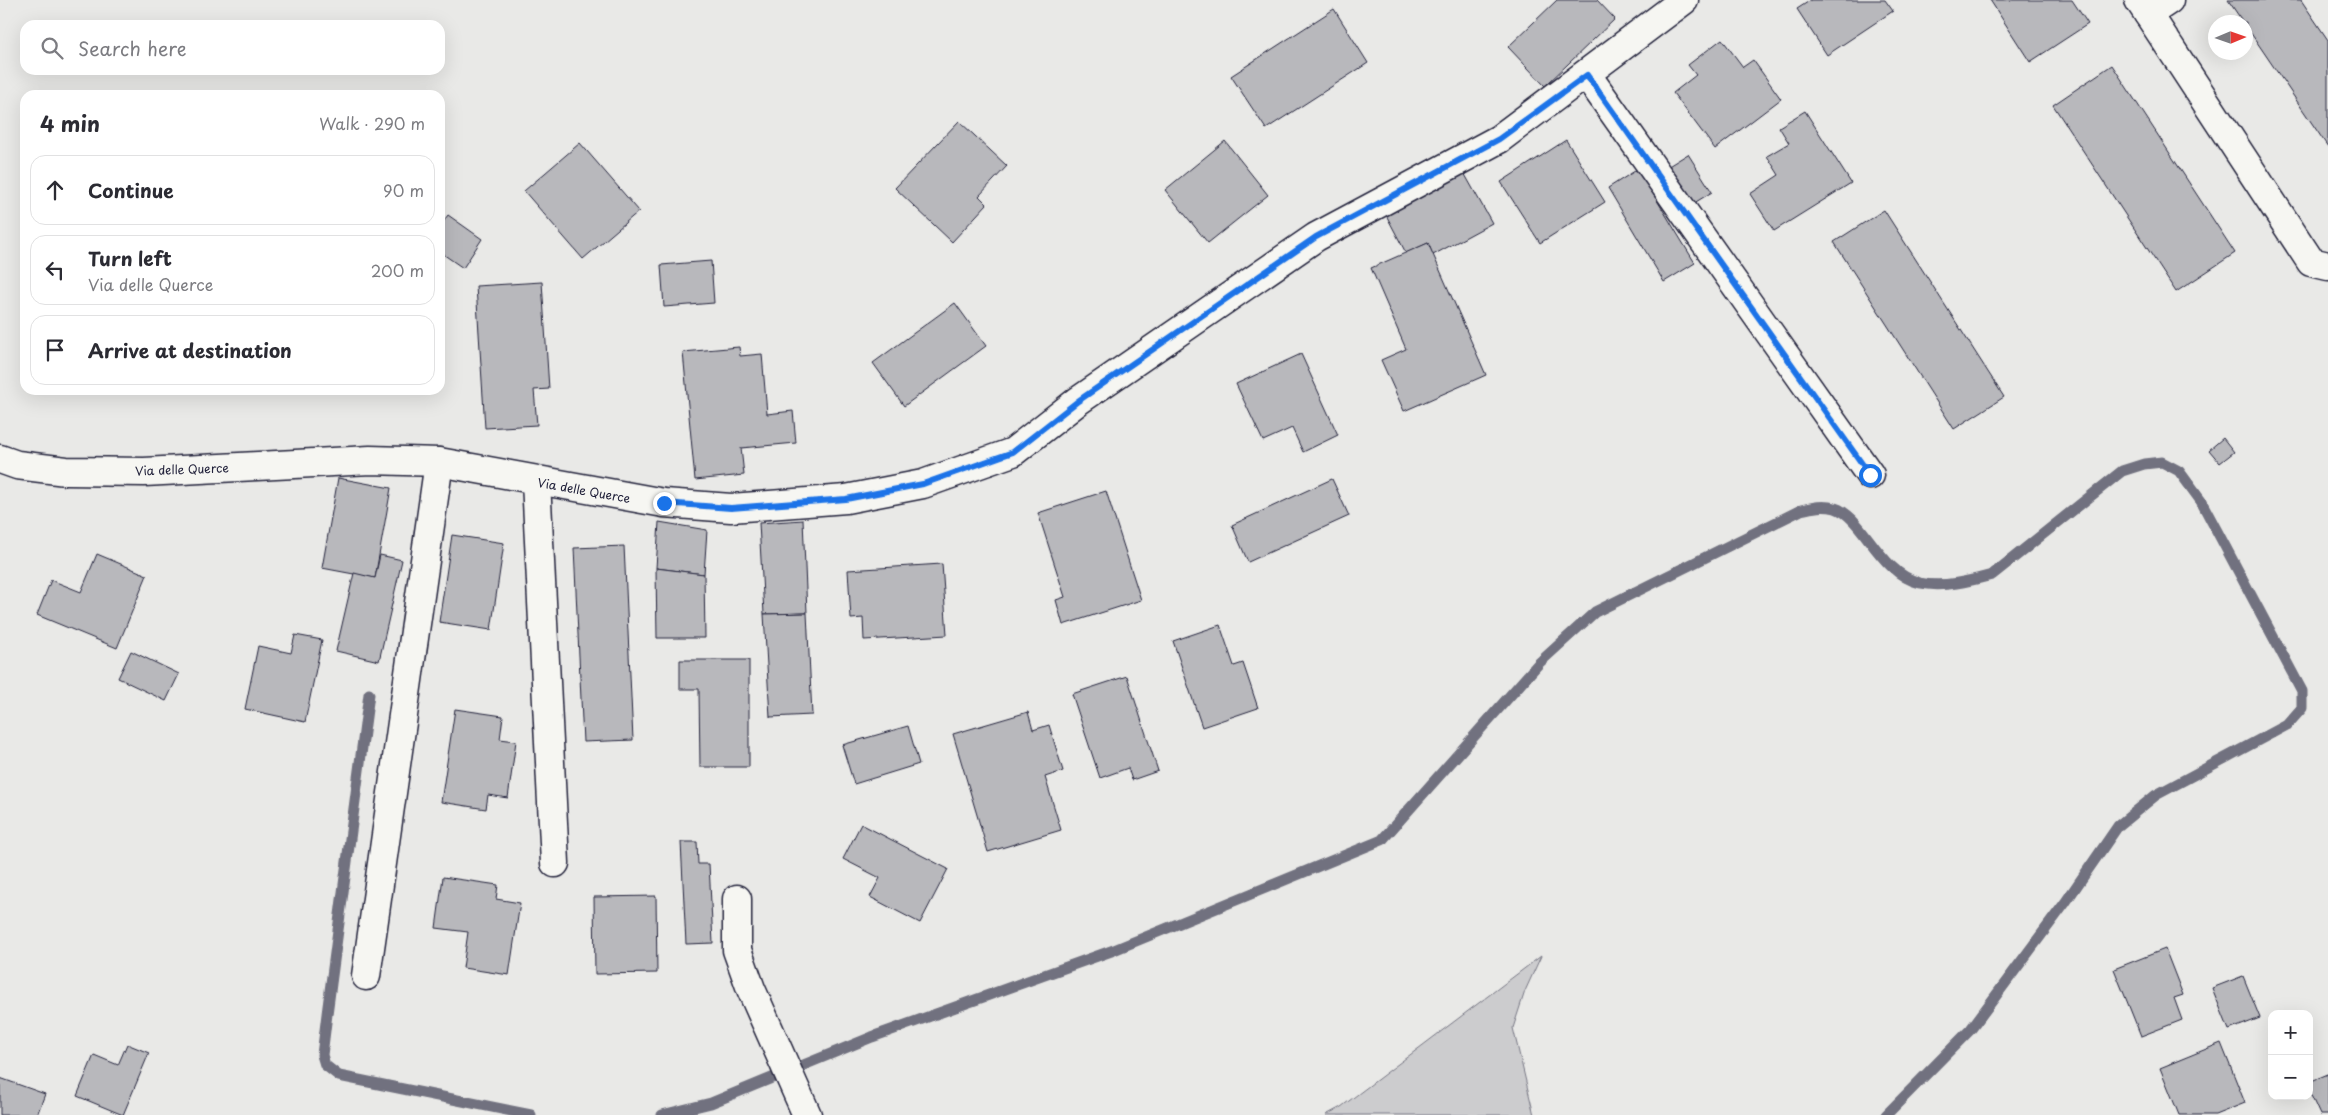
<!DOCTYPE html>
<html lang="en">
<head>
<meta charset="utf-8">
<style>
	body { margin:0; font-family:"Playpen Sans",sans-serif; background:#f7f7f7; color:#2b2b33 }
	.controls { position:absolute; right:15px; bottom:15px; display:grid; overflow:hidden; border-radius:10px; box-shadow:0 5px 20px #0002 }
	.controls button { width:45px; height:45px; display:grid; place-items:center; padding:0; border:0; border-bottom:1px solid #e1e1e2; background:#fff; color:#2b2b33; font:25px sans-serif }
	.compass { position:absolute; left:2208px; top:15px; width:45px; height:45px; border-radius:50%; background:#fff; box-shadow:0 5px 20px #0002; rotate:88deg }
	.stop { position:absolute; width:15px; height:15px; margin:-11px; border:4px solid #1a73e8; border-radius:50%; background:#fff }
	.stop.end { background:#1a73e8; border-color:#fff; box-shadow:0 1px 5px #0008 }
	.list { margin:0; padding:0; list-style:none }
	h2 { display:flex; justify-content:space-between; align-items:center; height:65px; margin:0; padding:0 20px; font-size:21px }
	h2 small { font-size:16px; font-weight:400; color:#7c7c81 }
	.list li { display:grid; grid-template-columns:32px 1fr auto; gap:15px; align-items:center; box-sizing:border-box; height:70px; margin:0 10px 10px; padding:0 10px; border:1px solid #e1e1e2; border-radius:15px }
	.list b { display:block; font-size:19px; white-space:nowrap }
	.list p { margin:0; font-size:16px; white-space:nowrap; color:#7c7c81 }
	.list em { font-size:16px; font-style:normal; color:#7c7c81 }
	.icon { flex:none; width:28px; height:28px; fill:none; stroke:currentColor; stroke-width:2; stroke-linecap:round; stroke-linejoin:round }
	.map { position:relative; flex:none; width:2328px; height:1115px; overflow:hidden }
	.search { position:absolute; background:#fff; box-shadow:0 5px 20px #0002; left:20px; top:20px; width:425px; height:55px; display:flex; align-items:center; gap:12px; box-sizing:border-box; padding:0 18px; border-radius:15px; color:#7c7c81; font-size:19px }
	.panel { position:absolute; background:#fff; box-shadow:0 5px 20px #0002; left:20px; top:90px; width:425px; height:305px; border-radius:15px }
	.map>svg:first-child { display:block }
	.green { fill:#ccccce; stroke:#777784 }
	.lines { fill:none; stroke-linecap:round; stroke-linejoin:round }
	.stream { stroke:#71717f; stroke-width:11 }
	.building { fill:#b8b8bc; stroke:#22223b }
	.minor-casing { stroke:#22223b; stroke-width:31 }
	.minor { stroke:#f6f6f2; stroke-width:28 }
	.route { stroke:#1a73e8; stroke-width:6 }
	.labels { text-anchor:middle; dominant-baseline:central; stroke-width:5; stroke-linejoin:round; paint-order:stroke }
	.street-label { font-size:12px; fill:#22223b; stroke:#f6f6f2 }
</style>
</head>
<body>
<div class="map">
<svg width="2328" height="1115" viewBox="0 0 2328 1115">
	<rect width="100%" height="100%" fill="#e9e9e7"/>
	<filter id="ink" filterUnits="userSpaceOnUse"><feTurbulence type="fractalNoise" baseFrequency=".02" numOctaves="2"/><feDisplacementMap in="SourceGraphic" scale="10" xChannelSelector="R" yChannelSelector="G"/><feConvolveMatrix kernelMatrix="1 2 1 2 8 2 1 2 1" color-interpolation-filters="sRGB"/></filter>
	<g filter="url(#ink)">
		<path class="green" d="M 1541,956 L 1525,991 L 1513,1028 L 1534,1115 L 1326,1115 L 1341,1107 Z"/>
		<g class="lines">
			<g class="stream">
				<path d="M 369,694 L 327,1014 L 322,1055 L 325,1065 L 339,1076 L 531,1115"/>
				<path d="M 662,1115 L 711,1103 L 872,1037 L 1114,950 L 1382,840 L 1539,663 L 1595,612 L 1801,510 C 1813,507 1823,505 1835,508 C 1863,516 1879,573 1920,583 C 1943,588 1970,581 1992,575 L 2122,471 L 2144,464 L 2162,462 L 2179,471 L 2201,501 L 2302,691 L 2302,708 L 2287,725 L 2156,795 L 2118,826 L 2065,903 L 1971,1029 L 1886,1115"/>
			</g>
		</g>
		<g class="building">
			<path d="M 1557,0 L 1597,0 L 1615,19 L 1545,86 L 1508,47 Z"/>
			<path d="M 1811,0 L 1885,0 L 1893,11 L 1827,55 L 1797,9 Z"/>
			<path d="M 1990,0 L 2072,0 L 2088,24 L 2030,62 Z"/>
			<path d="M 2228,0 L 2301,0 L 2328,40 L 2328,147 L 2246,26 L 2246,22 L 2243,22 Z"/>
			<path d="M 1334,9 L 1368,63 L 1266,129 L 1231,76 Z"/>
			<path d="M 1722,39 L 1743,67 L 1753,60 L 1781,99 L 1715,149 L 1673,93 L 1696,75 L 1688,65 Z"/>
			<path d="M 2112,65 L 2235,253 L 2176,292 L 2053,105 Z"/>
			<path d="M 1805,111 L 1851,183 L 1774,231 L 1750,194 L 1779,175 L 1767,156 L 1789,143 L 1779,127 Z"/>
			<path d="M 959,121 L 1007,166 L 979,196 L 987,204 L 952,242 L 895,188 Z"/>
			<path d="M 1566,140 L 1605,202 L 1540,243 L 1501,182 Z"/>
			<path d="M 1225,141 L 1268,195 L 1208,243 L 1165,190 Z"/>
			<path d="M 580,143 L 639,211 L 583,259 L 524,191 Z"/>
			<path d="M 1688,154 L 1712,192 L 1691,205 L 1667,167 Z"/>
			<path d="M 1638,169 L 1695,263 L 1664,282 L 1608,188 Z"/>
			<path d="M 1463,171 L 1492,223 L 1433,255 L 1428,243 L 1406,253 L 1385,213 Z"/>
			<path d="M 1884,210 L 2004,397 L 1954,429 L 1834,242 Z"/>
			<path d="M 448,215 L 482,239 L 463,268 L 440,252 L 440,226 Z"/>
			<path d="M 1428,243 L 1486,375 L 1404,411 L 1381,360 L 1406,349 L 1371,268 Z"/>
			<path d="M 711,261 L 714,303 L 664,307 L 661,265 Z"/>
			<path d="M 542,282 L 549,389 L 534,390 L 537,425 L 485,428 L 476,286 Z"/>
			<path d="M 955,303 L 986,346 L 904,406 L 873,363 Z"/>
			<path d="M 739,347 L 740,356 L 762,354 L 767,414 L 793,411 L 796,443 L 741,448 L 744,475 L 695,480 L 683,352 Z"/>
			<path d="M 1301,354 L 1338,435 L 1303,452 L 1292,428 L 1263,441 L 1236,384 Z"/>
			<path d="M 2223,438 L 2234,452 L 2220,463 L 2209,450 Z"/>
			<path d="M 338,478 L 391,488 L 375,578 L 322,568 Z"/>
			<path d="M 1332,479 L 1349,516 L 1248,562 L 1232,525 Z"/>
			<path d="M 1106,491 L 1141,600 L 1063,625 L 1056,600 L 1065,597 L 1038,513 Z"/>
			<path d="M 803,520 L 807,613 L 764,614 L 759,523 Z"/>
			<path d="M 659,522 L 707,530 L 704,574 L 656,568 Z"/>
			<path d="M 452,535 L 504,543 L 491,630 L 439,622 Z"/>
			<path d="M 624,546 L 633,740 L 583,742 L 574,548 Z"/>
			<path d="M 97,554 L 147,575 L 117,648 L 37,615 L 51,580 L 81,592 Z"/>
			<path d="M 380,555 L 402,560 L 379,661 L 336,651 L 354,573 L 375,578 Z"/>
			<path d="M 942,564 L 947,635 L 864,640 L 863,618 L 851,619 L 848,570 Z"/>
			<path d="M 656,568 L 704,574 L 705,638 L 657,638 Z"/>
			<path d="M 807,613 L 812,715 L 770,717 L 764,614 Z"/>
			<path d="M 1220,625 L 1234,666 L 1243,663 L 1258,708 L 1202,727 L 1173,641 Z"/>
			<path d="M 295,635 L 322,640 L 305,722 L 245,709 L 258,646 L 291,653 Z"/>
			<path d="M 131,651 L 179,674 L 166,701 L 118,678 Z"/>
			<path d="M 680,660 L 749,660 L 749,767 L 700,767 L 699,689 L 680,689 Z"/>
			<path d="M 1127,676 L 1158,771 L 1132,780 L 1128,768 L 1100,778 L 1072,694 Z"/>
			<path d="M 455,709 L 503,716 L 500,739 L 516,741 L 508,798 L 488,795 L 486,809 L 441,802 Z"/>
			<path d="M 1028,712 L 1033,730 L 1049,725 L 1063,771 L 1045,777 L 1061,830 L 988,852 L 953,734 Z"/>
			<path d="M 908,726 L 919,764 L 854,784 L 842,745 Z"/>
			<path d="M 861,824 L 948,869 L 920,923 L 870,897 L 880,878 L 843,859 Z"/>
			<path d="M 681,842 L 697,842 L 698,864 L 709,864 L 713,943 L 686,944 Z"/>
			<path d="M 443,877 L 498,885 L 496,899 L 520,903 L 509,975 L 463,968 L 468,932 L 436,928 Z"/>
			<path d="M 656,896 L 657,973 L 595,974 L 594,897 Z"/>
			<path d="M 2165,949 L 2183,995 L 2174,998 L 2182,1020 L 2141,1036 L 2114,969 Z"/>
			<path d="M 2243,976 L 2260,1018 L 2229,1030 L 2212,988 Z"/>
			<path d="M 2221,1043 L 2245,1103 L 2215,1115 L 2179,1115 L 2160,1068 Z"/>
			<path d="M 127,1044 L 149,1053 L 123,1115 L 77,1096 L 94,1055 L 118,1065 Z"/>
			<path d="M 2328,1074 L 2328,1115 L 2320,1115 L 2309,1091 L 2309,1082 Z"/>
			<path d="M 0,1078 L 45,1094 L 37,1115 L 0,1115 Z"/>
		</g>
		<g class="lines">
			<g class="minor-casing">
				<g id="minor">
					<path d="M 2139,0 L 2311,262 L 2328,266"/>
					<path d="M 2148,14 L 2169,0"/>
					<path d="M 1587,75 L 1870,475"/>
					<path d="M 0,459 L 17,465 L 66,471 L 144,472 L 370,460 L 439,462 L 664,503 L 731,508 L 846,499 L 923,484 L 1013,452 L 1078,401 L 1316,237 L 1499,139 L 1684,0"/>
					<path d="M 536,481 L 555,863"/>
					<path d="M 737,899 L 737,950 L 751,989 L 807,1115"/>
					<path d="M 366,976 L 439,462"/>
				</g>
			</g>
			<use href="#minor" class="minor"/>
		</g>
	</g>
	<g class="lines" filter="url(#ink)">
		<path class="route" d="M 664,503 L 731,508 L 846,499 L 923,484 L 1013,452 L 1078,401 L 1316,237 L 1499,139 L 1587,75 L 1870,475"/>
	</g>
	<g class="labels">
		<g class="street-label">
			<text transform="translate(182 469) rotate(-2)">Via delle Querce</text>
			<text transform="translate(584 490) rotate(10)">Via delle Querce</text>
		</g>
	</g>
</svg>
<div class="controls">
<button>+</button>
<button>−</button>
</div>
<svg class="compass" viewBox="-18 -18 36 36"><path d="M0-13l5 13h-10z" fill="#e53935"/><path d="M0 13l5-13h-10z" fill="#7c7c81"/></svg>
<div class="stop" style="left:1870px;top:475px"></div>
<div class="stop end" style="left:664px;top:503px"></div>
<div class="search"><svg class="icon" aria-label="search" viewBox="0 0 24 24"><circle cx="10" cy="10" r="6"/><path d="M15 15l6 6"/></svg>Search here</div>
<section class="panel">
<h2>4 min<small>Walk · 290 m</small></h2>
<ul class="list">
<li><svg class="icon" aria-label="ahead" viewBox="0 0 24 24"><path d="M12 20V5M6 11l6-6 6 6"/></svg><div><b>Continue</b></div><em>90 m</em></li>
<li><svg class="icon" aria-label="left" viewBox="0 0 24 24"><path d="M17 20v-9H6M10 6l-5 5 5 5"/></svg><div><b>Turn left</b><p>Via delle Querce</p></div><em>200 m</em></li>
<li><svg class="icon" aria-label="arrive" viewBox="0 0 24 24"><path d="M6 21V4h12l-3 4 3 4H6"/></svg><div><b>Arrive at destination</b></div></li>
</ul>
</section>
</div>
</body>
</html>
